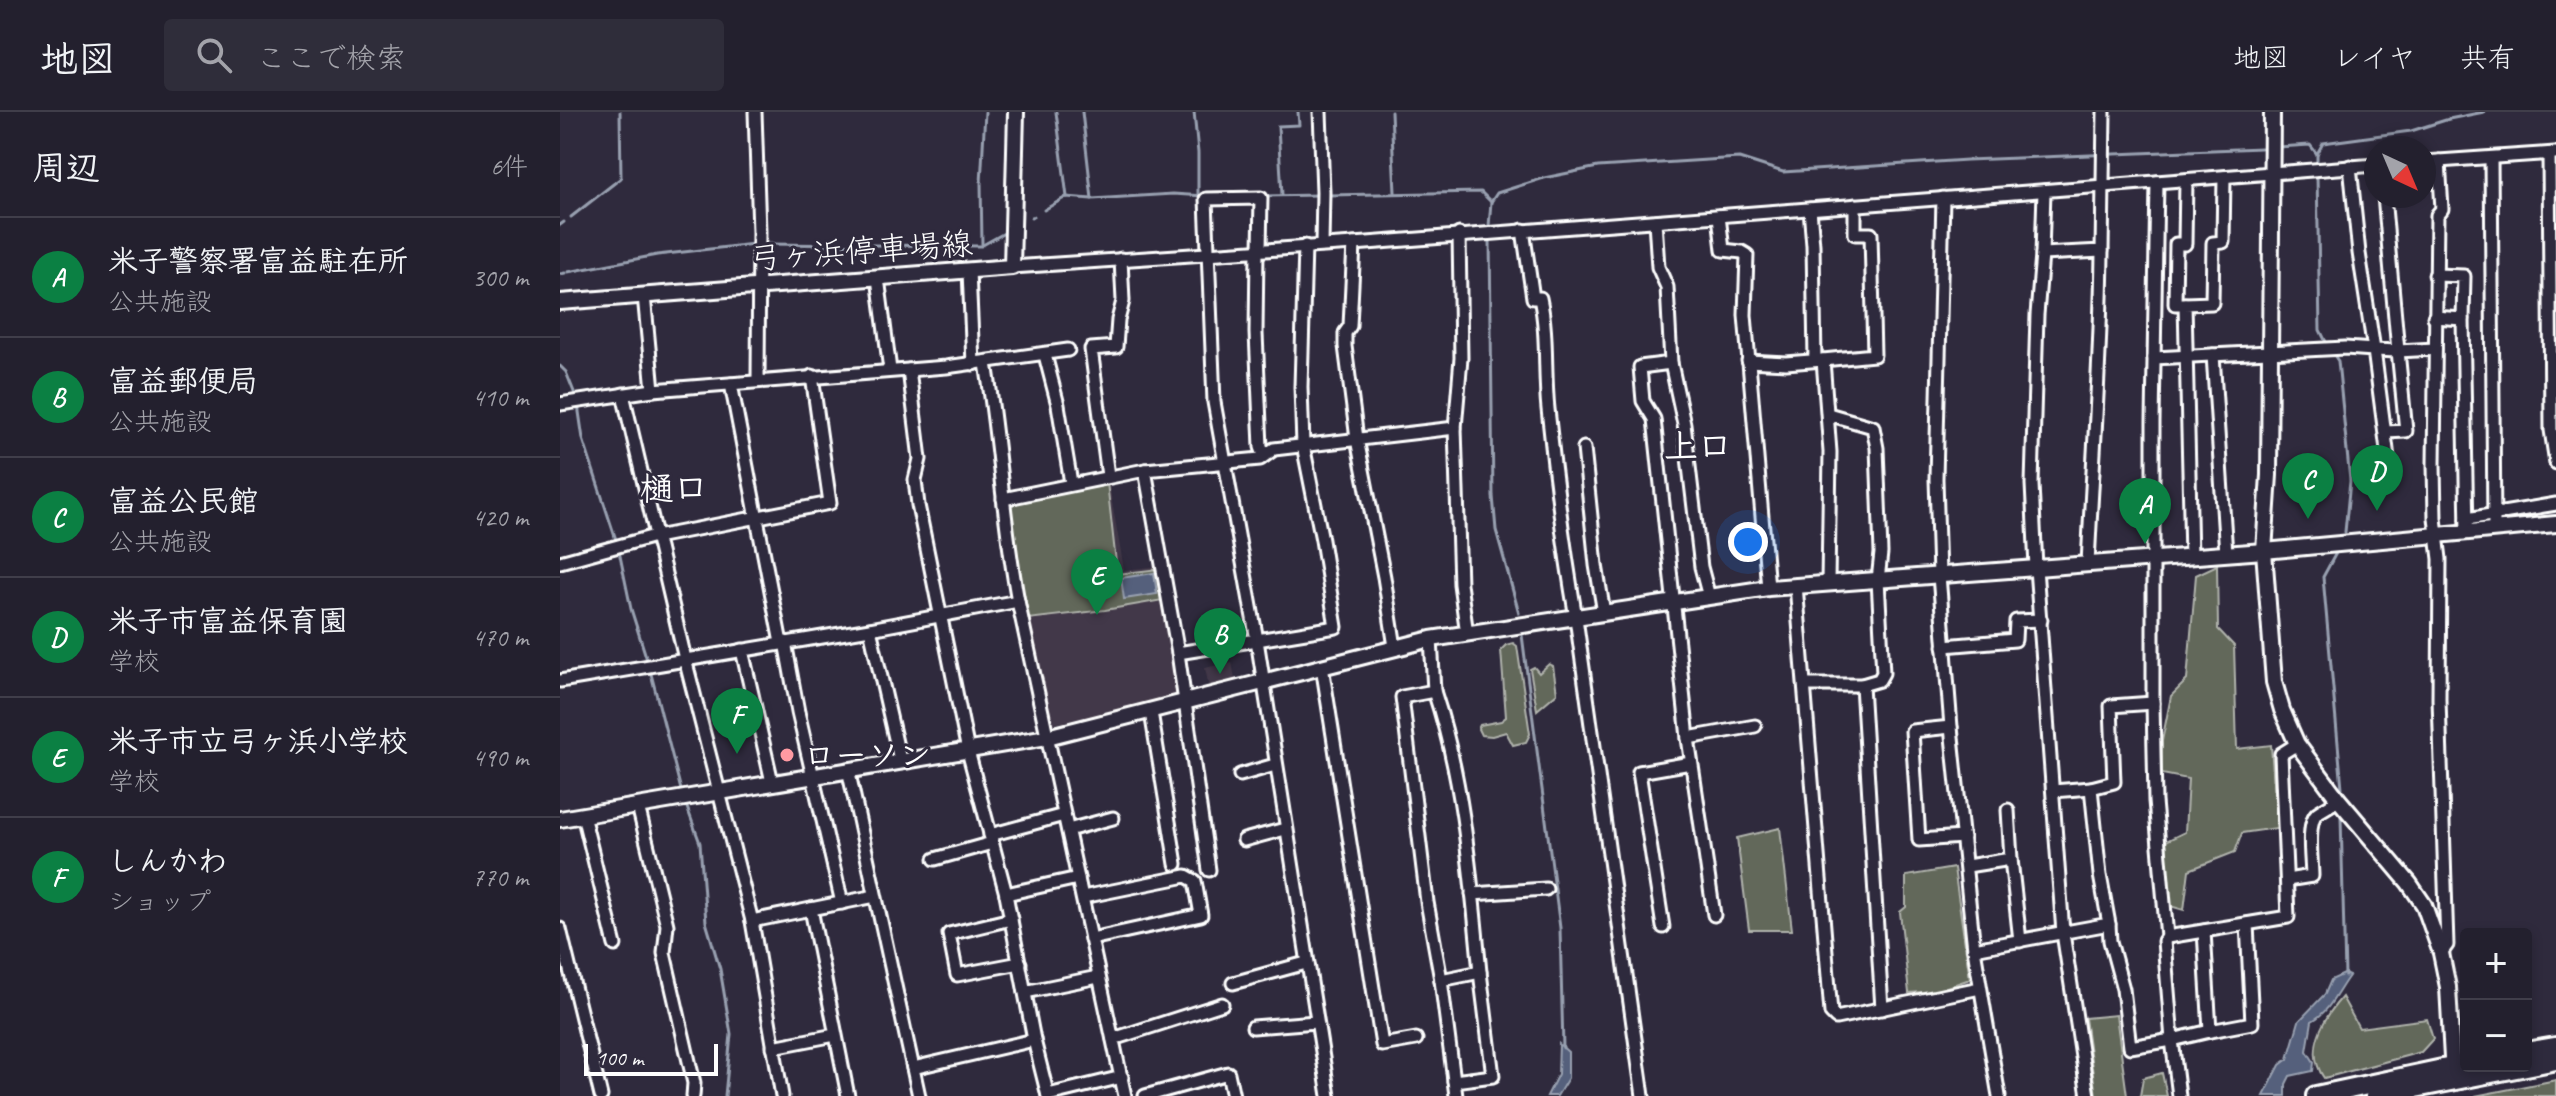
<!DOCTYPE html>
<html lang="ja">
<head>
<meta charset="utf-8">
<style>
	body { margin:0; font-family:Caveat,"Klee One",sans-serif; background:#2f2d3a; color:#f1f3f6 }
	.controls { position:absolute; right:24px; bottom:24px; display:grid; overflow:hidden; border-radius:8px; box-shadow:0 4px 12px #0003 }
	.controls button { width:72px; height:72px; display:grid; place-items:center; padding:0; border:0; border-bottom:2px solid #403e4a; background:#23202e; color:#f1f3f6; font:40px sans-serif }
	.compass { position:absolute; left:1804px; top:24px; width:72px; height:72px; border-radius:50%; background:#23202e; box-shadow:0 4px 12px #0003; rotate:136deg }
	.scale { position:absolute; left:24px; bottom:20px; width:134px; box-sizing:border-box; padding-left:8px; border:4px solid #fff; border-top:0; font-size:22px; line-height:28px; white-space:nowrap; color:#fff; -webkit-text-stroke:6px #2f2a3d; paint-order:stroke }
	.you { position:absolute; left:1188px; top:430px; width:28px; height:28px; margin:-20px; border:6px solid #fff; border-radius:50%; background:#1a73e8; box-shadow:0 0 0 12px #1a73e833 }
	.badge { display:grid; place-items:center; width:52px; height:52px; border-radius:50%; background:#0b8043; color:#fff; font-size:26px; font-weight:700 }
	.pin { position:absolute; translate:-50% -66px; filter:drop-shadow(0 2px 4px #0008) }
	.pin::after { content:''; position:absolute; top:42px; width:28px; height:24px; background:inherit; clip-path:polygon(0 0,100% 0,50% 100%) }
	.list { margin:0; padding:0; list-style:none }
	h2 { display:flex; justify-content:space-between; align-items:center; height:104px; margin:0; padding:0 32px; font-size:34px }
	h2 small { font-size:26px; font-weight:400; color:#a3a3aa }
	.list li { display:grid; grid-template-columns:52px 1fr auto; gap:24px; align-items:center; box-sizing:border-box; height:120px; padding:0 32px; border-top:2px solid #403e4a }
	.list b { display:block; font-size:30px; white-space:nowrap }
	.list p { margin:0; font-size:26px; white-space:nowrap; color:#a3a3aa }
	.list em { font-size:26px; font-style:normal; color:#a3a3aa }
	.icon { flex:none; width:44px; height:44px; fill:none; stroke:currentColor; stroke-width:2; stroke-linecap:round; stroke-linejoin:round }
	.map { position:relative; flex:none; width:1996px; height:984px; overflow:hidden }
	header { display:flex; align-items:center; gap:48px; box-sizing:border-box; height:112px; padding:0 40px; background:#23202e; border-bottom:2px solid #403e4a }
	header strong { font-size:38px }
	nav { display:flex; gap:44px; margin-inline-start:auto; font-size:28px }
	.search { width:560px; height:72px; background:#2f2d3a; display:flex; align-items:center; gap:20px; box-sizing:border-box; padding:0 28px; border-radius:8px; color:#a3a3aa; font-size:30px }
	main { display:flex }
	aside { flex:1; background:#23202e }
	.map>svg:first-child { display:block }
	.built { fill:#433948 }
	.green { fill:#62675a; stroke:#b0b3ac; stroke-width:2 }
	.water { fill:#54607c; stroke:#98a0b0; stroke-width:2 }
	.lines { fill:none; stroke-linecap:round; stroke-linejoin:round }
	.stream { stroke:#98a0b0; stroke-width:3 }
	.minor-casing { stroke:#fff; stroke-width:17 }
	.tertiary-casing { stroke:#fff; stroke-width:20 }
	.secondary-casing { stroke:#fff; stroke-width:20 }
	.trunk-casing { stroke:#fff; stroke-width:24 }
	.minor { stroke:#2f2a3d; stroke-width:11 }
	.tertiary { stroke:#2f2a3d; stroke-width:14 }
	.secondary { stroke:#2f2a3d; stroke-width:14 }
	.trunk { stroke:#2f2a3d; stroke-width:18 }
	.poi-dot { fill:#ff9aa2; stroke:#2f2a3d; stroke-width:3 }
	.labels { text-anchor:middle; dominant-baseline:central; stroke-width:6; stroke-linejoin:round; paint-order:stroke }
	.street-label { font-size:32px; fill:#fff; stroke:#2f2a3d }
	.poi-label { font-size:32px; font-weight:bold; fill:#fff; stroke:#2f2a3d; text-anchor:start }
	.neighbourhood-label { font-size:34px; font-weight:bold; fill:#fff; stroke:#2f2a3d }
</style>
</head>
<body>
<header>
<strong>地図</strong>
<div class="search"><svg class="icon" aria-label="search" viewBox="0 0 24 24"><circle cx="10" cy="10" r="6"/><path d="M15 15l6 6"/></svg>ここで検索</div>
<nav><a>地図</a><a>レイヤ</a><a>共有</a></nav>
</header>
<main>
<aside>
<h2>周辺<small>6件</small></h2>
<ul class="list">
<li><span class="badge">A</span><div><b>米子警察署富益駐在所</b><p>公共施設</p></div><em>300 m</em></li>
<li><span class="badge">B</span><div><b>富益郵便局</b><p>公共施設</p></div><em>410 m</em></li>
<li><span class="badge">C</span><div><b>富益公民館</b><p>公共施設</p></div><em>420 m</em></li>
<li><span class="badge">D</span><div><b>米子市富益保育園</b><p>学校</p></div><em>470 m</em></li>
<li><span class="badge">E</span><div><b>米子市立弓ヶ浜小学校</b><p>学校</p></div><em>490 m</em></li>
<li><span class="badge">F</span><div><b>しんかわ</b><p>ショップ</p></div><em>770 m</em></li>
</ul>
</aside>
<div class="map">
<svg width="1996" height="984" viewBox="0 0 1996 984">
	<rect width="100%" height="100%" fill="#2f2a3d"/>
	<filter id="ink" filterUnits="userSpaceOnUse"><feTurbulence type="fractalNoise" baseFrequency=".0125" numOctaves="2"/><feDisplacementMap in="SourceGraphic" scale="16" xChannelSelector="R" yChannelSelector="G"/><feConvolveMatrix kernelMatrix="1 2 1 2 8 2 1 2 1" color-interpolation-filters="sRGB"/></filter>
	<g filter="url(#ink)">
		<g class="built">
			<path d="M 548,367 L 564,458 L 600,454 L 622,583 L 490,613 L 461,487 L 447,394 L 452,385 Z"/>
			<path d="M 672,550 L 675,568 L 649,575 L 645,556 Z"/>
		</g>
		<g class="green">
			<path d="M 547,370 L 556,451 L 540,455 L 541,464 L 598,457 L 603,488 L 545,498 L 468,507 L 458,468 L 448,394 L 453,387 Z"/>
			<path d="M 1657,453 L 1658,517 L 1674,534 L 1677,637 L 1711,633 L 1717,716 L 1682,721 L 1675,740 L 1629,758 L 1624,798 L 1610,794 L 1606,729 L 1625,720 L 1628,667 L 1602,662 L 1602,629 L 1611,584 L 1627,568 L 1636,463 Z"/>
			<path d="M 953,531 L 957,534 L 970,622 L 966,630 L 953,633 L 946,620 L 932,624 L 921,623 L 918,617 L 920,613 L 941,609 L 946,605 L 941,538 L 946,533 Z"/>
			<path d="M 989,552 L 993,554 L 997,581 L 977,598 L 970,557 L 974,555 L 979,561 Z"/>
			<path d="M 1220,716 L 1232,818 L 1189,818 L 1177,726 Z"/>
			<path d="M 1394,756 L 1410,867 L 1375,879 L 1349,881 L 1340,800 L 1346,795 L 1346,764 Z"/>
			<path d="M 1782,885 L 1799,916 L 1867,907 L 1873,927 L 1861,940 L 1764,966 C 1745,939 1762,908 1782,885 Z"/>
			<path d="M 1556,903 L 1567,984 L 1536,984 L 1525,906 Z"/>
			<path d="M 1602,961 L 1607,984 L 1580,984 L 1583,966 Z"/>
			<path d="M 1996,968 L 1996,984 L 1915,984 Z"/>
		</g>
		<g class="water">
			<path d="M 594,461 L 597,482 L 564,487 L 561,466 Z"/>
			<path d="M 1784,862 L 1789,864 C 1777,880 1770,899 1752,909 L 1747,939 L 1754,950 L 1753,959 L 1730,964 L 1726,972 L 1726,984 L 1704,984 L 1720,953 L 1728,947 L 1739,909 L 1765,882 L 1771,868 Z"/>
			<path d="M 999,932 L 1008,940 L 1008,966 L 997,984 L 987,984 L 998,962 Z"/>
		</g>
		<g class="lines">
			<g class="stream">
				<path d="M 496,0 L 507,85"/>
				<path d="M 522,0 L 532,87"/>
				<path d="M 634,0 L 638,41 L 638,83"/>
				<path d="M 831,0 L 835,80"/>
				<path d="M 1718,35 L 1750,33 L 1757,42"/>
				<path d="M 1757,52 L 1757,42 L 1763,31 L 1851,19 L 1889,7 L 1924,0"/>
				<path d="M 1757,64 L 1760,218 L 1768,234"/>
				<path d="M 722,83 L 718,14 L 739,13 L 738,0"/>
				<path d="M 768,83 L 921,80 L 931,90"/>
				<path d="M 704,84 L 760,83"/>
				<path d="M 484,98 L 506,85 L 532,87 L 613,82 L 644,84"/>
				<path d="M 11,105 L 61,66 L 60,0"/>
				<path d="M 471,106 L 474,104"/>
				<path d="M 0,113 L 4,110"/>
				<path d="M 929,114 L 931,90 L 937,81 L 984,66 L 1038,55 L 1179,46 L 1223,60 L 1407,48 L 1701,36"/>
				<path d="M 930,126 L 933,384 L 936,418 L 959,501"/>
				<path d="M 202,132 L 421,134 L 446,120"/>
				<path d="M 422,132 L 421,71 L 425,0"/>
				<path d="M 8,160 L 97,143 L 194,132"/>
				<path d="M 0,162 L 5,161"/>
				<path d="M 1772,240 L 1778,249 L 1790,369 L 1785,420"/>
				<path d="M 0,254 L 6,260 L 16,285"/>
				<path d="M 18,293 L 23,327 L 57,431"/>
				<path d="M 59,439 L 71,497 L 88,551"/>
				<path d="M 1776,441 L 1763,465 L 1782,676"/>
				<path d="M 962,523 L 1000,816 L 1003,936"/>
				<path d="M 90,558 L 122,682"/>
				<path d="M 125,690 L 140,731 L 146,810 L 160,857 L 171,922 L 165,984"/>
				<path d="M 1781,704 L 1785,864"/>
			</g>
			<g class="minor-casing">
				<g id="minor">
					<path d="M 195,0 L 199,120 L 198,268"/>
					<path d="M 760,0 L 763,80 L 762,133"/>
					<path d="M 1989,42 L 1991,318 L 1996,351"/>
					<path d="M 1931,46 L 1934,416"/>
					<path d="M 1879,49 L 1882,97 L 1877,103 L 1874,353 L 1875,406 L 1880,447 L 1879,587 L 1887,833 L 1881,841"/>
					<path d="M 1864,50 L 1995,41"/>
					<path d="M 1790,54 L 1799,141 L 1814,238 L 1838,239 L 1824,84"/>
					<path d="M 1597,70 L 1593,310 L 1593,591 L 1595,689 L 1607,825 L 1728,805 L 1721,642 L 1737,632"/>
					<path d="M 1484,79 L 1482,142 L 1542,139 L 1544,0"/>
					<path d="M 1383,86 L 1376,367 L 1379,463 L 1391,615 L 1414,837 L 1439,984"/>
					<path d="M 1250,97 L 1253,133 L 1255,248"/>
					<path d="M 1159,104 L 1163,138 L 1182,140 L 1187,143 L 1185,203 L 1208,476"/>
					<path d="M 1095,109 L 1098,155 L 1107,175 L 1111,251 L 1080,255 L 1083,289 L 1094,307 L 1128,626 L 1154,803"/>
					<path d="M 963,118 L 973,186 L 980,186 C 988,223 984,259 988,297 C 995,367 1004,436 1016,506 L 1083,984"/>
					<path d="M 794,132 L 790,214 L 785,221 L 785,234 L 797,327 L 824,465 L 835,535"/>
					<path d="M 700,137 L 701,86 L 646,87 L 654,290 L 697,528 L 776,515 L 762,428 L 743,333 L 741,275 L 745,134"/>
					<path d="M 697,138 L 696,221 L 701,335 L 704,343"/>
					<path d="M 1482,142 L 1477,203 L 1472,372 L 1476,456 L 1503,821 L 1528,984"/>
					<path d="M 452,155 L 794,132 L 1816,53"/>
					<path d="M 409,159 L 413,252"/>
					<path d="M 1875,163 L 1904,164 L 1903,207"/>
					<path d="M 318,166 L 330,258"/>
					<path d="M 84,183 L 93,278"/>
					<path d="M 1625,192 L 1615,192 L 1616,132 L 1625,132 L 1626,68"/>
					<path d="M 1874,205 L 1903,207 L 1907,420"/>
					<path d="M 485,243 L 498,293 L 511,371"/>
					<path d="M 1653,243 L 1666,442"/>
					<path d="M 1594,246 L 1785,236 L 1814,238 L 1830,361"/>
					<path d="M 1263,248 L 1314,243 L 1311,122 L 1295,122 L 1295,93"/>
					<path d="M 1188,249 L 1226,251 L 1263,248 L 1270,340 L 1268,471"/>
					<path d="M 426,251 C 439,330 443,410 458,489 L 565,984"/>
					<path d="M 1111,251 L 1124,312 L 1141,455 L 1149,485"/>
					<path d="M 349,258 L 360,347 L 355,368 L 358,393 L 408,639 L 446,782 L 474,928 L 488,984"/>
					<path d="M 171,272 L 221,531"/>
					<path d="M 63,282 L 125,547 L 192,809 L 222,984"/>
					<path d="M 0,292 L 93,278 L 386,255 L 508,238"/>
					<path d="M 895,316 L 901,246 L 899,122"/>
					<path d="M 1826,320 L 1846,319 L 1838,239 L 1875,237"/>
					<path d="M 1024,336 L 1036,453 L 1044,501"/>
					<path d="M 585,358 L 618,541 L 697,528 L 769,984"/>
					<path d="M 548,364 L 531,237 L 556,235 L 558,208 L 563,189 L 561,147"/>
					<path d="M 443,387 L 585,358 L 700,347 L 714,337 L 895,316 L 900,472 L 907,522"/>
					<path d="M 1907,407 L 1996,392"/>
					<path d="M 96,425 L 270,391 L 252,264"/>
					<path d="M 1631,445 L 1625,192 L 1652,191 L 1653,131 L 1663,130 L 1664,65"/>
					<path d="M 0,450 L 95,424"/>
					<path d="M 1528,452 C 1533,348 1541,243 1542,139"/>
					<path d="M 1236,473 L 1271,901 L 1276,906 L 1420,876"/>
					<path d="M 310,517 L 340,648"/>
					<path d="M 871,527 L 874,579 L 842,585 L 867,790 L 881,868 L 896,984"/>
					<path d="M 225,530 L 238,600 L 282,791"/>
					<path d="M 1384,534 L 1455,528 L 1456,509 L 1481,508"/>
					<path d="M 182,538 L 212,670"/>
					<path d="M 618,541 L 649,758"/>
					<path d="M 762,554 L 822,933 L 856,927"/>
					<path d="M 0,569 L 310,517 L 458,489"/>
					<path d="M 1246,573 L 1302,573 L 1319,568 L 1323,561 L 1318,468 L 1321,441 L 1317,336 L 1313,315 L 1268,302"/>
					<path d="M 1302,573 L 1322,897"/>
					<path d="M 874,579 C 904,669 911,767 920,860 L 881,868"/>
					<path d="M 591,600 L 616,752"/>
					<path d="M 1391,615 L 1352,619 L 1359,728 L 1403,725"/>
					<path d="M 1128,626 L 1195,614"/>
					<path d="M 288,657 L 359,984"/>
					<path d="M 680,663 L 715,653"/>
					<path d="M 1493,679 L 1531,676"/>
					<path d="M 78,694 L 107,813 L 104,841 L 134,971 L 133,984"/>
					<path d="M 1448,698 L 1451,747"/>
					<path d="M 23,703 L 55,833"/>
					<path d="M 508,718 L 553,706"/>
					<path d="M 430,723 L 504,703"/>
					<path d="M 684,728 L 725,717"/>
					<path d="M 375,747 L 432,731"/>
					<path d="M 1407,754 L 1451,747 L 1460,829"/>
					<path d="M 1727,768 L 1752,764 C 1752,750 1746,711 1757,701 C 1764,696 1772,693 1778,687"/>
					<path d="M 446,782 L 518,766"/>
					<path d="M 912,782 L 986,777"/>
					<path d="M 523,785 L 626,764 L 635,769 L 641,803 L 531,827"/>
					<path d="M 251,797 L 315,784"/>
					<path d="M 451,807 L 389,822 L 397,863 L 460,851"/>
					<path d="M 192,809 L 251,797 L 288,984"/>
					<path d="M 1549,812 L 1550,829 L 1563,877 L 1570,935 L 1612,928 L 1619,984"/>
					<path d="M 1103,815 L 1079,660 L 1131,651"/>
					<path d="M 0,817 L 41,984"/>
					<path d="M 1644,819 L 1650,919 L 1692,911 L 1687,812"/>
					<path d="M 1607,825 L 1604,829 L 1612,928 L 1650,919"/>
					<path d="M 1414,837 L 1549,812 L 1540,763 L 1531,676 L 1554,670 L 1551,594 L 1593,591"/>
					<path d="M 673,871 L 746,851"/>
					<path d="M 465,880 L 538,865"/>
					<path d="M 693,915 L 756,910"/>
					<path d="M 553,927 L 662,892"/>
					<path d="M 213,935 L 275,923"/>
					<path d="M 353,956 L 474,928"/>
					<path d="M 894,969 L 933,964 L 920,860"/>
					<path d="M 488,983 L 562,965"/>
					<path d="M 585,984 L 668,961 L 673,984"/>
				</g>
			</g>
			<g class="tertiary-casing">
				<g id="tertiary">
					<path d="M 1712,0 L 1709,363 L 1704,439 L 1714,570 L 1722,598 L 1737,632 L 1778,687 L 1849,771 L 1864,793 L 1881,841 L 1888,875 L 1893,964"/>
					<path d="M 0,707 L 487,625 L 871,527 L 1208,476 L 1704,439 L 1996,412"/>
				</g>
			</g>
			<g class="secondary-casing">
				<path id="secondary" d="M 0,190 L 452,155 L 456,0"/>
			</g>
			<g class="trunk-casing">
				<g id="trunk">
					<path d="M 1966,940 L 1996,935"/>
					<path d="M 1756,984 L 1906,952"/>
					<path d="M 1815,984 L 1996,948"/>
				</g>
			</g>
			<use href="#minor" class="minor"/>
			<use href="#tertiary" class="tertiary"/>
			<use href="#secondary" class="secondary"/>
			<use href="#trunk" class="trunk"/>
		</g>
	</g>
	<circle class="poi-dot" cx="227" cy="643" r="8"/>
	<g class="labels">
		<g class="street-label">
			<text transform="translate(301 139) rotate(-4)">弓ヶ浜停車場線</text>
		</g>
		<g class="poi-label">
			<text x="243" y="643">ローソン</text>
		</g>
		<g class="neighbourhood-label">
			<text x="1138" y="334">上口</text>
			<text x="114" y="376">樋口</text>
		</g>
	</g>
</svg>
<div class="controls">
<button>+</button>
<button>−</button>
</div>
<svg class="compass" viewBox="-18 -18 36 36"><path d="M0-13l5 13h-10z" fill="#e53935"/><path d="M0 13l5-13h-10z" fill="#a3a3aa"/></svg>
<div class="scale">100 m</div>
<div class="you"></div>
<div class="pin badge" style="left:1585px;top:432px">A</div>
<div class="pin badge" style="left:660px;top:562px">B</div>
<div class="pin badge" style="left:1748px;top:407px">C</div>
<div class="pin badge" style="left:1817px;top:399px">D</div>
<div class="pin badge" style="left:537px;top:503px">E</div>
<div class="pin badge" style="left:177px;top:642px">F</div>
</div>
</main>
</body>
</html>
